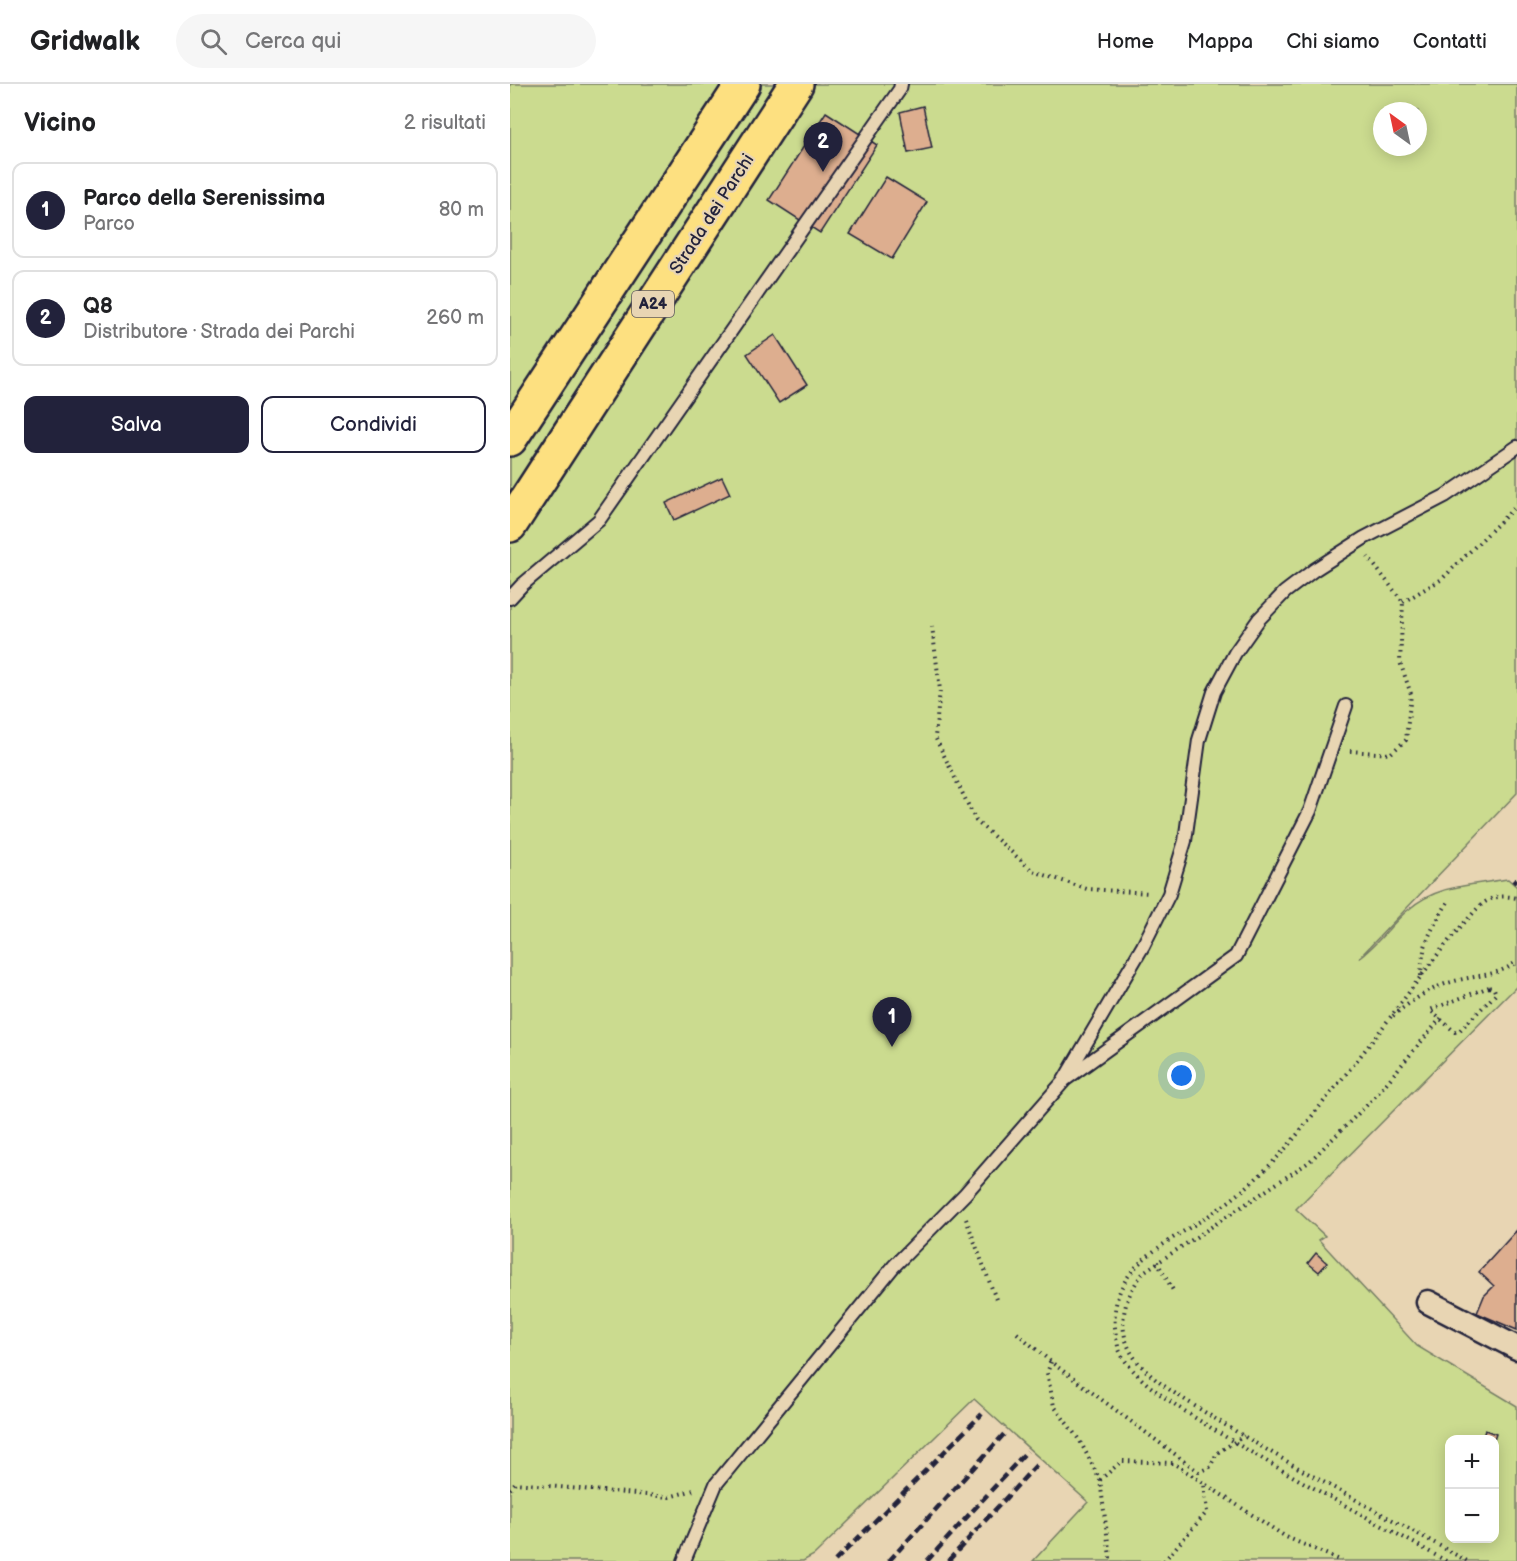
<!DOCTYPE html>
<html lang="it">
<head>
<meta charset="utf-8">
<style>
	body { margin:0; font-family:"Balsamiq Sans",sans-serif; background:#f6f6f6; color:#202124 }
	.controls { position:absolute; right:18px; bottom:18px; display:grid; overflow:hidden; border-radius:12px; box-shadow:0 3px 15px #0003 }
	.controls button { width:54px; height:54px; display:grid; place-items:center; padding:0; border:0; border-bottom:2px solid #e0e0e0; background:#fff; color:#202124; font:30px sans-serif }
	.compass { position:absolute; left:863px; top:18px; width:54px; height:54px; border-radius:50%; background:#fff; box-shadow:0 3px 15px #0003; rotate:327deg }
	.you { position:absolute; left:672px; top:992px; width:21px; height:21px; margin:-15px; border:4px solid #fff; border-radius:50%; background:#1a73e8; box-shadow:0 0 0 9px #1a73e833 }
	.badge { display:grid; place-items:center; width:39px; height:39px; border-radius:50%; background:#22223b; color:#fff; font-size:20px; font-weight:700 }
	.pin { position:absolute; translate:-50% -50px; filter:drop-shadow(0 2px 3px #0008) }
	.pin::after { content:''; position:absolute; top:32px; width:21px; height:18px; background:inherit; clip-path:polygon(0 0,100% 0,50% 100%) }
	.list { margin:0; padding:0; list-style:none }
	h2 { display:flex; justify-content:space-between; align-items:center; height:78px; margin:0; padding:0 24px; font-size:26px }
	h2 small { font-size:20px; font-weight:400; color:#757577 }
	.list li { display:grid; grid-template-columns:39px 1fr auto; gap:18px; align-items:center; box-sizing:border-box; height:96px; margin:0 12px 12px; padding:0 12px; border:2px solid #e0e0e0; border-radius:12px }
	.list b { display:block; font-size:22px; white-space:nowrap }
	.list p { margin:0; font-size:20px; white-space:nowrap; color:#757577 }
	.list em { font-size:20px; font-style:normal; color:#757577 }
	.actions { display:flex; gap:12px; padding:18px 24px }
	.actions a { flex:1; padding:14px 0; border:2px solid #22223b; border-radius:12px; text-align:center; font-size:21px; color:#22223b }
	.actions .main { background:#22223b; color:#fff }
	.icon { flex:none; width:33px; height:33px; fill:none; stroke:currentColor; stroke-width:2; stroke-linecap:round; stroke-linejoin:round }
	.map { position:relative; flex:none; width:1007px; height:1477px; overflow:hidden }
	header { display:flex; align-items:center; gap:36px; box-sizing:border-box; height:84px; padding:0 30px; background:#fff; border-bottom:2px solid #e0e0e0 }
	header strong { font-size:28px }
	nav { display:flex; gap:33px; margin-inline-start:auto; font-size:21px }
	.search { width:420px; height:54px; background:#f6f6f6; display:flex; align-items:center; gap:15px; box-sizing:border-box; padding:0 21px; border-radius:33px; color:#757577; font-size:22px }
	main { display:flex }
	aside { flex:1; background:#fff }
	.map>svg:first-child { display:block }
	.green { fill:#cbdb8f; stroke:#767e65; stroke-width:1.5; fill-rule:evenodd }
	.building { fill:#ddae8f; stroke:#22223b; stroke-width:1.5 }
	.lines { fill:none; stroke-linecap:round; stroke-linejoin:round }
	.service-casing { stroke:#22223b; stroke-width:16 }
	.minor-casing { stroke:#22223b; stroke-width:27 }
	.motorway-casing { stroke:#22223b; stroke-width:38 }
	.path { stroke:#22223b; stroke-width:4; stroke-dasharray:1.5 4.5; stroke-linecap:butt }
	.service { stroke:#e8d5b3; stroke-width:12 }
	.minor { stroke:#e8d5b3; stroke-width:22 }
	.motorway { stroke:#fde080; stroke-width:33 }
	.rail { stroke:#22223b; stroke-width:4.5; stroke-dasharray:9 4.5; stroke-linecap:butt }
	.labels { text-anchor:middle; dominant-baseline:central; stroke-width:4.5; stroke-linejoin:round; paint-order:stroke }
	.shield { fill:#e8d5b3; stroke:#5d585f; stroke-width:1.5 }
	.shield-label { font-size:16px; font-weight:bold; fill:#22223b }
	.street-label { font-size:18px; fill:#22223b; stroke:#e8d5b3 }
</style>
</head>
<body>
<header>
<strong>Gridwalk</strong>
<div class="search"><svg class="icon" aria-label="search" viewBox="0 0 24 24"><circle cx="10" cy="10" r="6"/><path d="M15 15l6 6"/></svg>Cerca qui</div>
<nav><a>Home</a><a>Mappa</a><a>Chi siamo</a><a>Contatti</a></nav>
</header>
<main>
<aside>
<h2>Vicino<small>2 risultati</small></h2>
<ul class="list">
<li><span class="badge">1</span><div><b>Parco della Serenissima</b><p>Parco</p></div><em>80 m</em></li>
<li><span class="badge">2</span><div><b>Q8</b><p>Distributore · Strada dei Parchi</p></div><em>260 m</em></li>
</ul>
<div class="actions"><a class="main">Salva</a><a>Condividi</a></div>
</aside>
<div class="map">
<svg width="1007" height="1477" viewBox="0 0 1007 1477">
	<rect width="100%" height="100%" fill="#e8d5b3"/>
	<filter id="ink" filterUnits="userSpaceOnUse"><feTurbulence type="fractalNoise" baseFrequency=".0167" numOctaves="2"/><feDisplacementMap in="SourceGraphic" scale="12" xChannelSelector="R" yChannelSelector="G"/><feConvolveMatrix kernelMatrix="1 2 1 2 8 2 1 2 1" color-interpolation-filters="sRGB"/></filter>
	<g filter="url(#ink)">
		<path class="green" d="M 0,0 L 1007,0 L 1007,709 L 849,874 C 867,862 881,840 898,826 C 926,801 962,801 998,795 L 1007,803 L 1007,902 L 786,1125 L 815,1152 L 809,1156 L 907,1262 L 1007,1322 L 1007,1477 L 523,1477 L 578,1418 L 464,1315 L 304,1471 L 293,1477 L 0,1477 ZM 872,27 L 908,27 L 908,63 L 872,63 ZM 940,1356 L 984,1356 L 984,1454 L 940,1454 Z"/>
		<g class="building">
			<path d="M 413,22 L 422,64 L 398,69 L 390,28 Z"/>
			<path d="M 316,28 L 367,61 L 310,149 L 259,116 Z"/>
			<path d="M 376,93 L 417,118 L 382,175 L 340,150 Z"/>
			<path d="M 265,251 L 297,301 L 269,319 L 237,270 Z"/>
			<path d="M 212,393 L 220,410 L 164,436 L 156,419 Z"/>
			<path d="M 1007,1146 L 1007,1246 L 967,1229 L 974,1212 L 984,1202 L 969,1188 Z"/>
			<path d="M 806,1169 L 817,1179 L 809,1188 L 798,1179 Z"/>
			<path d="M 975,1346 L 986,1350 L 984,1356 L 972,1356 Z"/>
		</g>
		<g class="lines">
			<g class="service-casing">
				<g id="service">
					<path d="M 0,514 L 12,501 L 89,436 L 390,5 L 391,0"/>
					<path d="M 556,995 L 726,872 L 800,727 L 836,622"/>
					<path d="M 174,1477 L 206,1400 L 384,1182 L 455,1110 L 553,998 L 633,862 L 659,810 L 675,757 L 689,656 L 704,608 L 725,569 L 749,535 L 775,508 L 804,486 L 854,454 L 935,412 L 1007,363"/>
				</g>
			</g>
			<g class="minor-casing">
				<path id="minor" d="M 918,1218 L 1007,1264"/>
			</g>
			<g class="motorway-casing">
				<g id="motorway">
					<path d="M 0,355 L 233,0"/>
					<path d="M 0,441 L 286,0"/>
				</g>
			</g>
			<g class="path">
				<path d="M 893,518 L 932,495 L 1007,421"/>
				<path d="M 422,542 L 430,606 L 425,653 L 466,737 L 523,787 L 577,805 L 640,809"/>
				<path d="M 840,667 L 880,670 L 896,656 L 901,610 L 890,578 L 893,518 L 858,473"/>
				<path d="M 911,892 C 912,859 921,846 938,818"/>
				<path d="M 979,903 L 984,905 L 986,910 L 950,946 L 945,948 L 920,926 Z"/>
				<path d="M 883,932 C 901,917 921,903 945,897 C 966,891 990,892 1007,877"/>
				<path d="M 931,934 L 863,1015 L 799,1078 L 635,1187 C 615,1210 605,1241 622,1270 C 639,1297 678,1317 704,1334 C 786,1385 873,1430 957,1477"/>
				<path d="M 456,1135 L 487,1218"/>
				<path d="M 647,1178 L 664,1208"/>
				<path d="M 507,1249 L 541,1278 L 689,1388 L 700,1383 L 707,1369 L 734,1352"/>
				<path d="M 541,1278 L 537,1289 L 544,1322 L 570,1357 L 590,1396 L 600,1473 L 599,1477"/>
				<path d="M 590,1396 L 612,1377 L 663,1379 L 776,1453 L 832,1477"/>
				<path d="M 0,1405 L 5,1399 L 159,1413 L 184,1406"/>
				<path d="M 654,1477 L 697,1428 L 694,1399"/>
				<path d="M 936,1477 C 845,1426 751,1378 664,1320 C 646,1308 613,1283 608,1262 C 589,1183 654,1163 707,1126 C 735,1107 765,1078 786,1052 C 817,1013 849,975 879,935 C 904,902 927,869 955,838 C 962,831 968,822 977,817 C 986,811 997,812 1007,814"/>
			</g>
			<use href="#service" class="service"/>
			<use href="#minor" class="minor"/>
			<use href="#motorway" class="motorway"/>
			<g class="rail">
				<path d="M 1003,799 L 1007,795"/>
				<path d="M 325,1477 L 472,1330"/>
				<path d="M 379,1477 L 496,1348"/>
				<path d="M 417,1477 L 517,1367"/>
				<path d="M 438,1477 L 529,1378"/>
			</g>
		</g>
	</g>
	<g class="labels">
		<rect class="shield" x="122" y="207" width="42" height="26" rx="4.5"/>
		<g class="shield-label">
			<text x="143" y="220">A24</text>
		</g>
		<g class="street-label">
			<text transform="translate(202 130) rotate(-57)">Strada dei Parchi</text>
		</g>
	</g>
</svg>
<div class="controls">
<button>+</button>
<button>−</button>
</div>
<svg class="compass" viewBox="-18 -18 36 36"><path d="M0-13l5 13h-10z" fill="#e53935"/><path d="M0 13l5-13h-10z" fill="#757577"/></svg>
<div class="you"></div>
<div class="pin badge" style="left:382px;top:963px">1</div>
<div class="pin badge" style="left:313px;top:88px">2</div>
</div>
</main>
</body>
</html>
